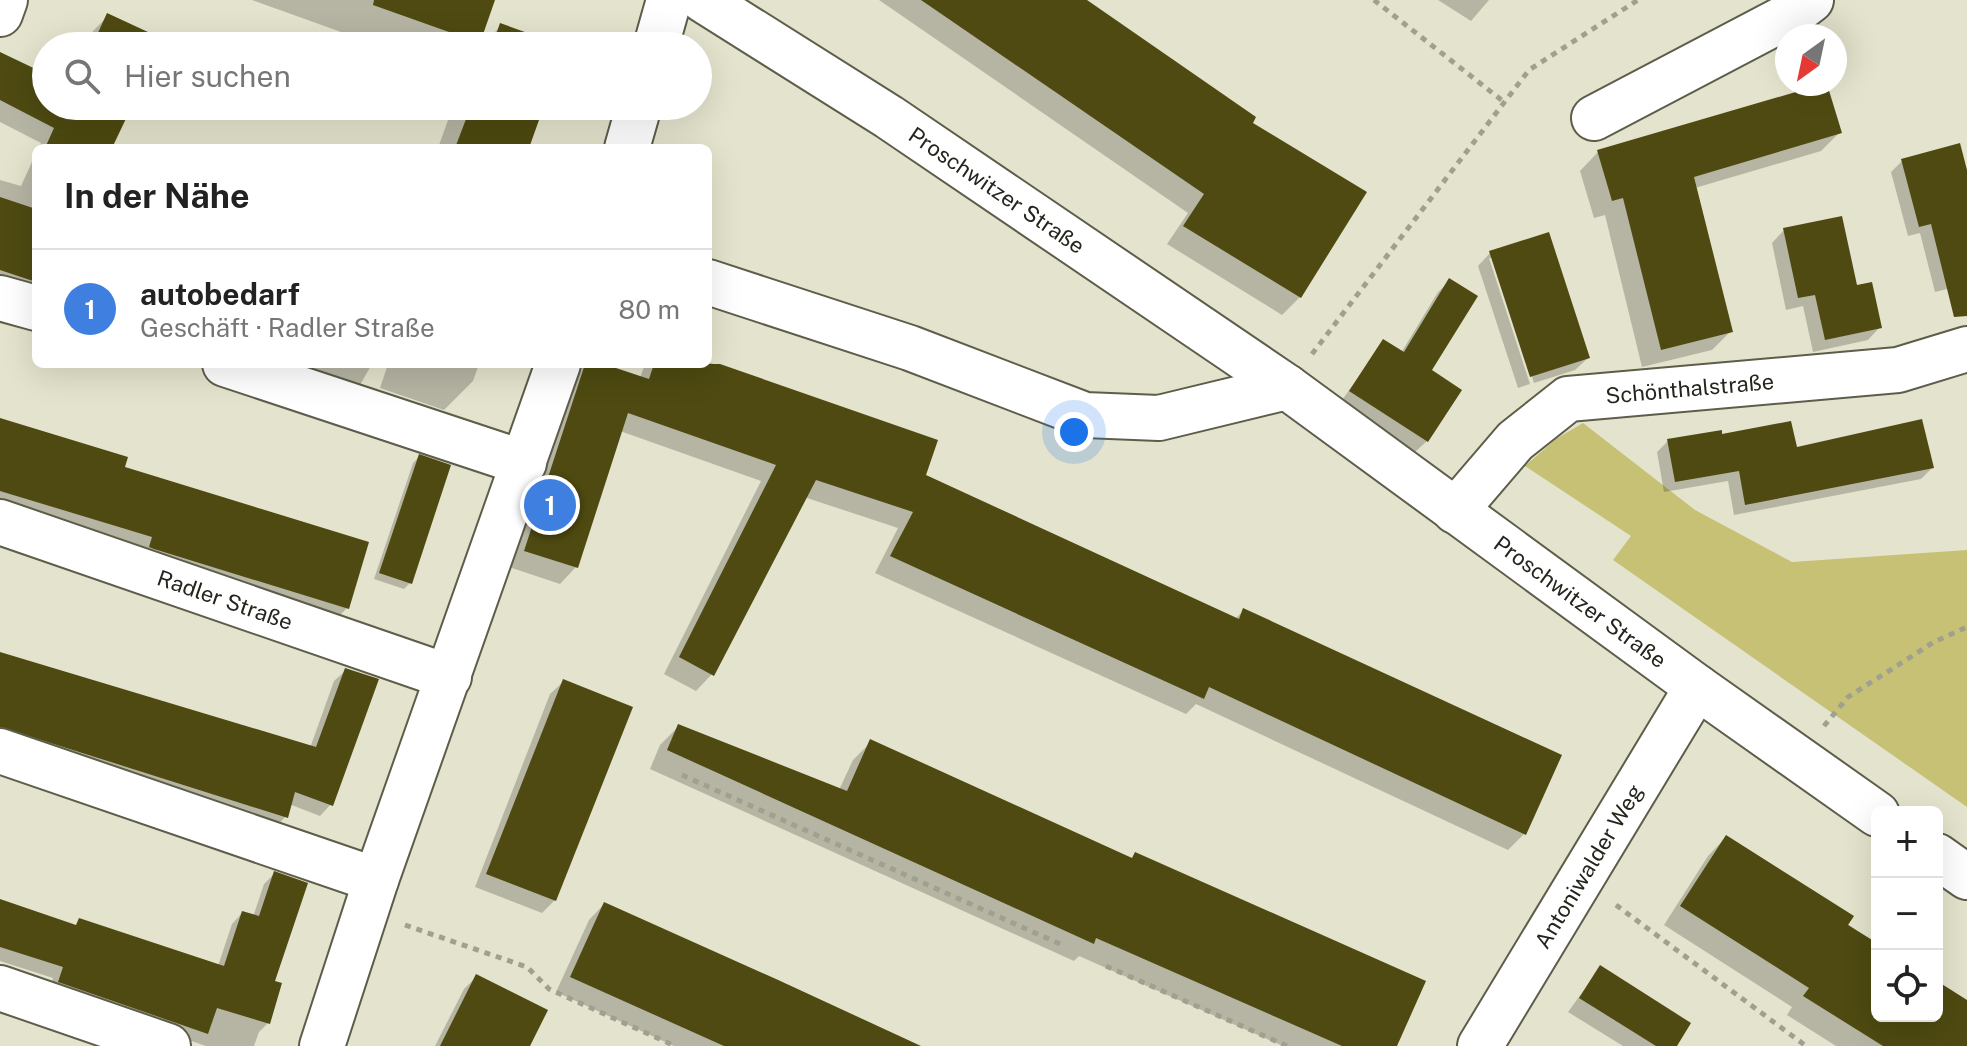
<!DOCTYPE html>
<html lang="de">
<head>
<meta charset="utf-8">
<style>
	body { margin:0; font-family:"Public Sans",sans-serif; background:#f2f2f2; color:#222 }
	.controls { position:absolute; right:24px; bottom:24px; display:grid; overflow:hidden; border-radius:12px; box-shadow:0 8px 32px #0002 }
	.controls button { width:72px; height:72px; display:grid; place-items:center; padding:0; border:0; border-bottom:2px solid #e0e0e0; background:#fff; color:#222; font:40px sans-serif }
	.compass { position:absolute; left:1775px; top:24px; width:72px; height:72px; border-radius:50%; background:#fff; box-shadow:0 8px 32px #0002; rotate:213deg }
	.you { position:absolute; left:1074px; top:432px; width:28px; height:28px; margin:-20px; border:6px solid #fff; border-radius:50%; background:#1a73e8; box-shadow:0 0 0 12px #1a73e833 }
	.badge { display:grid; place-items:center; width:52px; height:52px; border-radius:50%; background:#394dc0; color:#fff; font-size:26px; font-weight:700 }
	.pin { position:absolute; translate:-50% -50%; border:4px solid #fff; box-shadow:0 2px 8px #0006 }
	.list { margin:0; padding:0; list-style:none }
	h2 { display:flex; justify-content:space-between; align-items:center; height:104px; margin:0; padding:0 32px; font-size:34px }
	h2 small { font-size:26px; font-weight:400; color:#767676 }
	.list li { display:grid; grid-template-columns:52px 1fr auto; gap:24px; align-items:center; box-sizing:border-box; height:120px; padding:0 32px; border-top:2px solid #e0e0e0 }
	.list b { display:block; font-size:30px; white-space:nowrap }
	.list p { margin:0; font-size:26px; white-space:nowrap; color:#767676 }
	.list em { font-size:26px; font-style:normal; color:#767676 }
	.icon { flex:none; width:44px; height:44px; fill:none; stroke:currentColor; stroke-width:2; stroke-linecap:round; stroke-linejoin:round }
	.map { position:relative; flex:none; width:1967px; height:1046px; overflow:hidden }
	.search { position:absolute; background:#fff; box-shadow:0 8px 32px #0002; left:32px; top:32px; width:680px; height:88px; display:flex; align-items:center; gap:20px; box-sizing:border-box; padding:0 28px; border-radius:44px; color:#767676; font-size:30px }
	.panel { position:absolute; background:#fff; box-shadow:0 8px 32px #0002; left:32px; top:144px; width:680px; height:224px; border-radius:12px }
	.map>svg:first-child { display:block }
	.green { fill:#c6c175 }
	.shadow { fill:#0003 }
	.building { fill:#4e4a11 }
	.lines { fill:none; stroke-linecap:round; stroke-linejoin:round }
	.minor-casing { stroke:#5d5d4a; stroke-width:48 }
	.path { stroke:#a0a08f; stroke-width:5; stroke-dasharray:6 6; stroke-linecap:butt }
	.minor { stroke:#fff; stroke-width:44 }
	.labels { text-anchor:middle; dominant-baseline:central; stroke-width:8; stroke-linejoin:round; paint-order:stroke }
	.street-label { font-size:22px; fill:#25251d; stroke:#f1f0da }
</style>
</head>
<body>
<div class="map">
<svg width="1967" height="1046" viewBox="0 0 1967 1046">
	<rect width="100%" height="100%" fill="#e4e3cd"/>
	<path class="green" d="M 1583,423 L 1695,510 L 1792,562 L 1967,550 L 1967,807 L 1613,560 L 1631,536 L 1525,466 L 1556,439 Z"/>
	<g class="shadow">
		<path d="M 252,0 L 493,0 L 474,46 L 380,46 Z"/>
		<path d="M 879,0 L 1085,0 L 1250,123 L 1300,297 L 1282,315 L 1167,244 L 1188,213 Z"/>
		<path d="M 1438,0 L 1489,0 L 1471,21 Z"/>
		<path d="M 108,16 L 157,46 L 86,46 L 93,31 Z"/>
		<path d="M 501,26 L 558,46 L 481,46 Z"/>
		<path d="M 0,54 L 46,76 L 46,106 L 130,106 L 110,148 L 39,148 L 41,143 L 0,122 Z"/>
		<path d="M 453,106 L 542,106 L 527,148 L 438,148 Z"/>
		<path d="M 1839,133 L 1821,151 L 1695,188 L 1731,331 L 1712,350 L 1642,367 L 1605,215 L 1594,218 L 1580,171 L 1598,152 Z"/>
		<path d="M 36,153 L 36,299 L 0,290 L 0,180 L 21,186 Z"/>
		<path d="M 1902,161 L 1967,178 L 1967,284 L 1935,292 L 1920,233 L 1908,236 L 1891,172 Z"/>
		<path d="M 1784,230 L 1856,287 L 1880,327 L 1868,340 L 1813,352 L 1803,306 L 1786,310 L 1772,243 Z"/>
		<path d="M 1490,253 L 1588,358 L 1575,370 L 1534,383 L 1494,258 L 1489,258 L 1530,384 L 1518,388 L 1478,266 Z"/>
		<path d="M 1450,281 L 1429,371 L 1427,441 L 1415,452 L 1340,403 L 1384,341 L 1401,353 L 1438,292 Z"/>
		<path d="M 708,362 L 936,441 L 923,476 L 1235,619 L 1244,610 L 1524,834 L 1508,850 L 1196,704 L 1186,714 L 875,573 L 898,528 L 804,497 L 712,674 L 696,691 L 664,674 L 761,481 L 620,431 L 576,567 L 560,584 L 509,567 L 571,377 L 584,364 L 597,364 L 640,378 L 645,364 Z"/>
		<path d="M 302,364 L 372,364 L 360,385 Z"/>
		<path d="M 388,364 L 479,364 L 473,381 L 444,410 L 380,388 Z"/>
		<path d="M 0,420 L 123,468 L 347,608 L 335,620 L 0,506 Z"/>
		<path d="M 1721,437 L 1795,450 L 1932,468 L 1921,479 L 1734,515 L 1728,481 L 1664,492 L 1657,452 L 1668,441 Z"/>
		<path d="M 419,457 L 410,583 L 404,589 L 374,579 L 413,463 Z"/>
		<path d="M 0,654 L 310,748 L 334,681 L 346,670 L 331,804 L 320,816 L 289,804 L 286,816 L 275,828 L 0,739 Z"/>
		<path d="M 563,682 L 555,900 L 542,913 L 475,887 L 550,694 Z"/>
		<path d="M 678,727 L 839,790 L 853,760 L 871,742 L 1130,860 L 1135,855 L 1395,1046 L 1283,1046 L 1079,956 L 1074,961 L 650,769 L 660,745 Z"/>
		<path d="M 1726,837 L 1877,945 L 1877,1016 L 1937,1016 L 1937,983 L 1967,1003 L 1967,1046 L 1836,1046 L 1787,1015 L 1792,1007 L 1664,925 L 1708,856 Z"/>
		<path d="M 274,874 L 273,982 L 268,1023 L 259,1032 L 254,1046 L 206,1046 L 49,992 L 53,978 L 0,961 L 0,902 L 75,927 L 218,966 L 232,924 L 242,913 L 253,917 L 264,884 Z"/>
		<path d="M 604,904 L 915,1046 L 674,1046 L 556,992 L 589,920 Z"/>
		<path d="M 1600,968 L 1675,1046 L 1623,1046 L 1568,1012 Z"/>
		<path d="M 476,977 L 528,1046 L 435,1046 L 464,989 Z"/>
	</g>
	<g class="building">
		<path d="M 374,0 L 495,0 L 480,43 L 373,5 Z"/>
		<path d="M 921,0 L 1087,0 L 1256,117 L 1253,123 L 1367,192 L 1301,298 L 1183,226 L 1204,194 Z"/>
		<path d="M 107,13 L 163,39 L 160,46 L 92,46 Z"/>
		<path d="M 500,23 L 564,46 L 492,46 Z"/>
		<path d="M 0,52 L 46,74 L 46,106 L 132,106 L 112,148 L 45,148 L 54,128 L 0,100 Z"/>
		<path d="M 1823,84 L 1827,84 L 1842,133 L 1694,177 L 1733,332 L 1661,350 L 1623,198 L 1612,201 L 1597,150 Z"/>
		<path d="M 471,106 L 544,106 L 529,148 L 455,148 Z"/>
		<path d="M 1960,143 L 1967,170 L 1967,316 L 1954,317 L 1931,224 L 1919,227 L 1901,159 Z"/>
		<path d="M 0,197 L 36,209 L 36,282 L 0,270 Z"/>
		<path d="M 1842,216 L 1857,285 L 1872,282 L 1882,328 L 1825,340 L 1815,295 L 1798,298 L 1783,228 Z"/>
		<path d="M 1549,232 L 1590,358 L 1530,377 L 1489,251 Z"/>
		<path d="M 1449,278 L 1478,296 L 1432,370 L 1462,390 L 1428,442 L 1349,391 L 1383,339 L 1404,352 Z"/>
		<path d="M 585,364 L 604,364 L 649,379 L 654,364 L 720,364 L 938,440 L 926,475 L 1239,619 L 1243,608 L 1562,755 L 1526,835 L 1209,687 L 1204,699 L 890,556 L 913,512 L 816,480 L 714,676 L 679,657 L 776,465 L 628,413 L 578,568 L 524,551 Z"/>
		<path d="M 0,418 L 128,457 L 125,467 L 369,542 L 349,609 L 154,549 L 149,547 L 152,537 L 0,491 Z"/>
		<path d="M 1922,419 L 1934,468 L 1745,505 L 1739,471 L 1675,482 L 1667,439 L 1722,430 L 1722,434 L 1791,421 L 1797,447 Z"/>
		<path d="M 419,454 L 451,465 L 412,584 L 379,573 Z"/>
		<path d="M 0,652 L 316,747 L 345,668 L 379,679 L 333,806 L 295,792 L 288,818 L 0,727 Z"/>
		<path d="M 563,679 L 633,707 L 556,901 L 486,874 Z"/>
		<path d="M 678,724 L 847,791 L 870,739 L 1132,858 L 1135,852 L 1426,981 L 1397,1046 L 1342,1046 L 1096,938 L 1094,944 L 667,750 Z"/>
		<path d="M 1726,835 L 1854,916 L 1848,925 L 1877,943 L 1877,1016 L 1937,1016 L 1937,981 L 1967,1000 L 1967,1046 L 1883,1046 L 1803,996 L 1809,988 L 1680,906 Z"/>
		<path d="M 274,871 L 308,883 L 275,981 L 282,983 L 270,1024 L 217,1008 L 208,1034 L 58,982 L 63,967 L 0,947 L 0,899 L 76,925 L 79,918 L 224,966 L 242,911 L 259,916 Z"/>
		<path d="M 604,902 L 776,979 L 921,1046 L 724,1046 L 570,977 Z"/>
		<path d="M 1600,965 L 1691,1023 L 1677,1046 L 1656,1046 L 1579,998 Z"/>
		<path d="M 476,974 L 548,1010 L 530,1046 L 440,1046 Z"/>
	</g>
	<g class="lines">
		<g class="minor-casing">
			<g id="minor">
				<path id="s1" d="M 703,0 L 889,117 L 1287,387 L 1697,687 L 1877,814"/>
				<path d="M 0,14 L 5,0"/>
				<path d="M 656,46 L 669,0"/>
				<path d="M 1594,118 L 1794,13 L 1811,0"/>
				<path d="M 627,148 L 639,106"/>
				<path d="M 708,282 L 910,348 L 1085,415 L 1159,418 L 1287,387"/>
				<path d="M 0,298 L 36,308"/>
				<path d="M 225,364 L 524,463"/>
				<path id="s2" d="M 1455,511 L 1515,441 L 1568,399 L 1898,370 L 1967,349"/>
				<path id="s3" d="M 0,522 L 449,677"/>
				<path d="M 0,751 L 376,880"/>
				<path d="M 1937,856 L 1967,877"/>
				<path d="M 0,988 L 168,1046"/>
				<path d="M 322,1046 L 376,880 L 558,364"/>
				<path id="s4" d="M 1480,1046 L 1697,687"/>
			</g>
		</g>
		<g class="path">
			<path d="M 1374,0 L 1504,102"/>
			<path d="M 1312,354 L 1529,70 L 1638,0"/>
			<path d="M 1824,726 L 1848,697 L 1934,642 L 1967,627"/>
			<path d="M 682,775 L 1060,944"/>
			<path d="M 1616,905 L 1806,1046"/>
			<path d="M 405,925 L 527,967 L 549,989 L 675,1046"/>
			<path d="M 1106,966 L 1287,1046"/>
		</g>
		<use href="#minor" class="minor"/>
	</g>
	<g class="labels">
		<g class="street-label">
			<text stroke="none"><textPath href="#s1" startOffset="350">Proschwitzer Straße</textPath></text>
			<text stroke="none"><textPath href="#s2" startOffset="282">Schönthalstraße</textPath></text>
			<text stroke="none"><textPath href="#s3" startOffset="238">Radler Straße</textPath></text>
			<text stroke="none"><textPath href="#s1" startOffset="1064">Proschwitzer Straße</textPath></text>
			<text stroke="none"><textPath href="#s4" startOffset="210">Antoniwalder Weg</textPath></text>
		</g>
	</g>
</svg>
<div class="controls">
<button>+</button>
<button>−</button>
<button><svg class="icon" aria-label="locate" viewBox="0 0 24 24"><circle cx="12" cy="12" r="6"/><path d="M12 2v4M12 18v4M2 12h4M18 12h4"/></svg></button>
</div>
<svg class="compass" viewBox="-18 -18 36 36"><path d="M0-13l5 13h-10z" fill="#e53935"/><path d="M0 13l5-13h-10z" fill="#767676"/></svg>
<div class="you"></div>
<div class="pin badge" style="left:550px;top:505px;background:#3f7fe0">1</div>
<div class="search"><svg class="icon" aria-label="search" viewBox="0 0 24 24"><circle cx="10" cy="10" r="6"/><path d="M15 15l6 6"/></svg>Hier suchen</div>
<section class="panel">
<h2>In der Nähe<small></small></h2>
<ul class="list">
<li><span class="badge" style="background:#3f7fe0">1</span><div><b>autobedarf</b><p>Geschäft · Radler Straße</p></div><em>80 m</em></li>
</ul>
</section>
</div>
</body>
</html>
